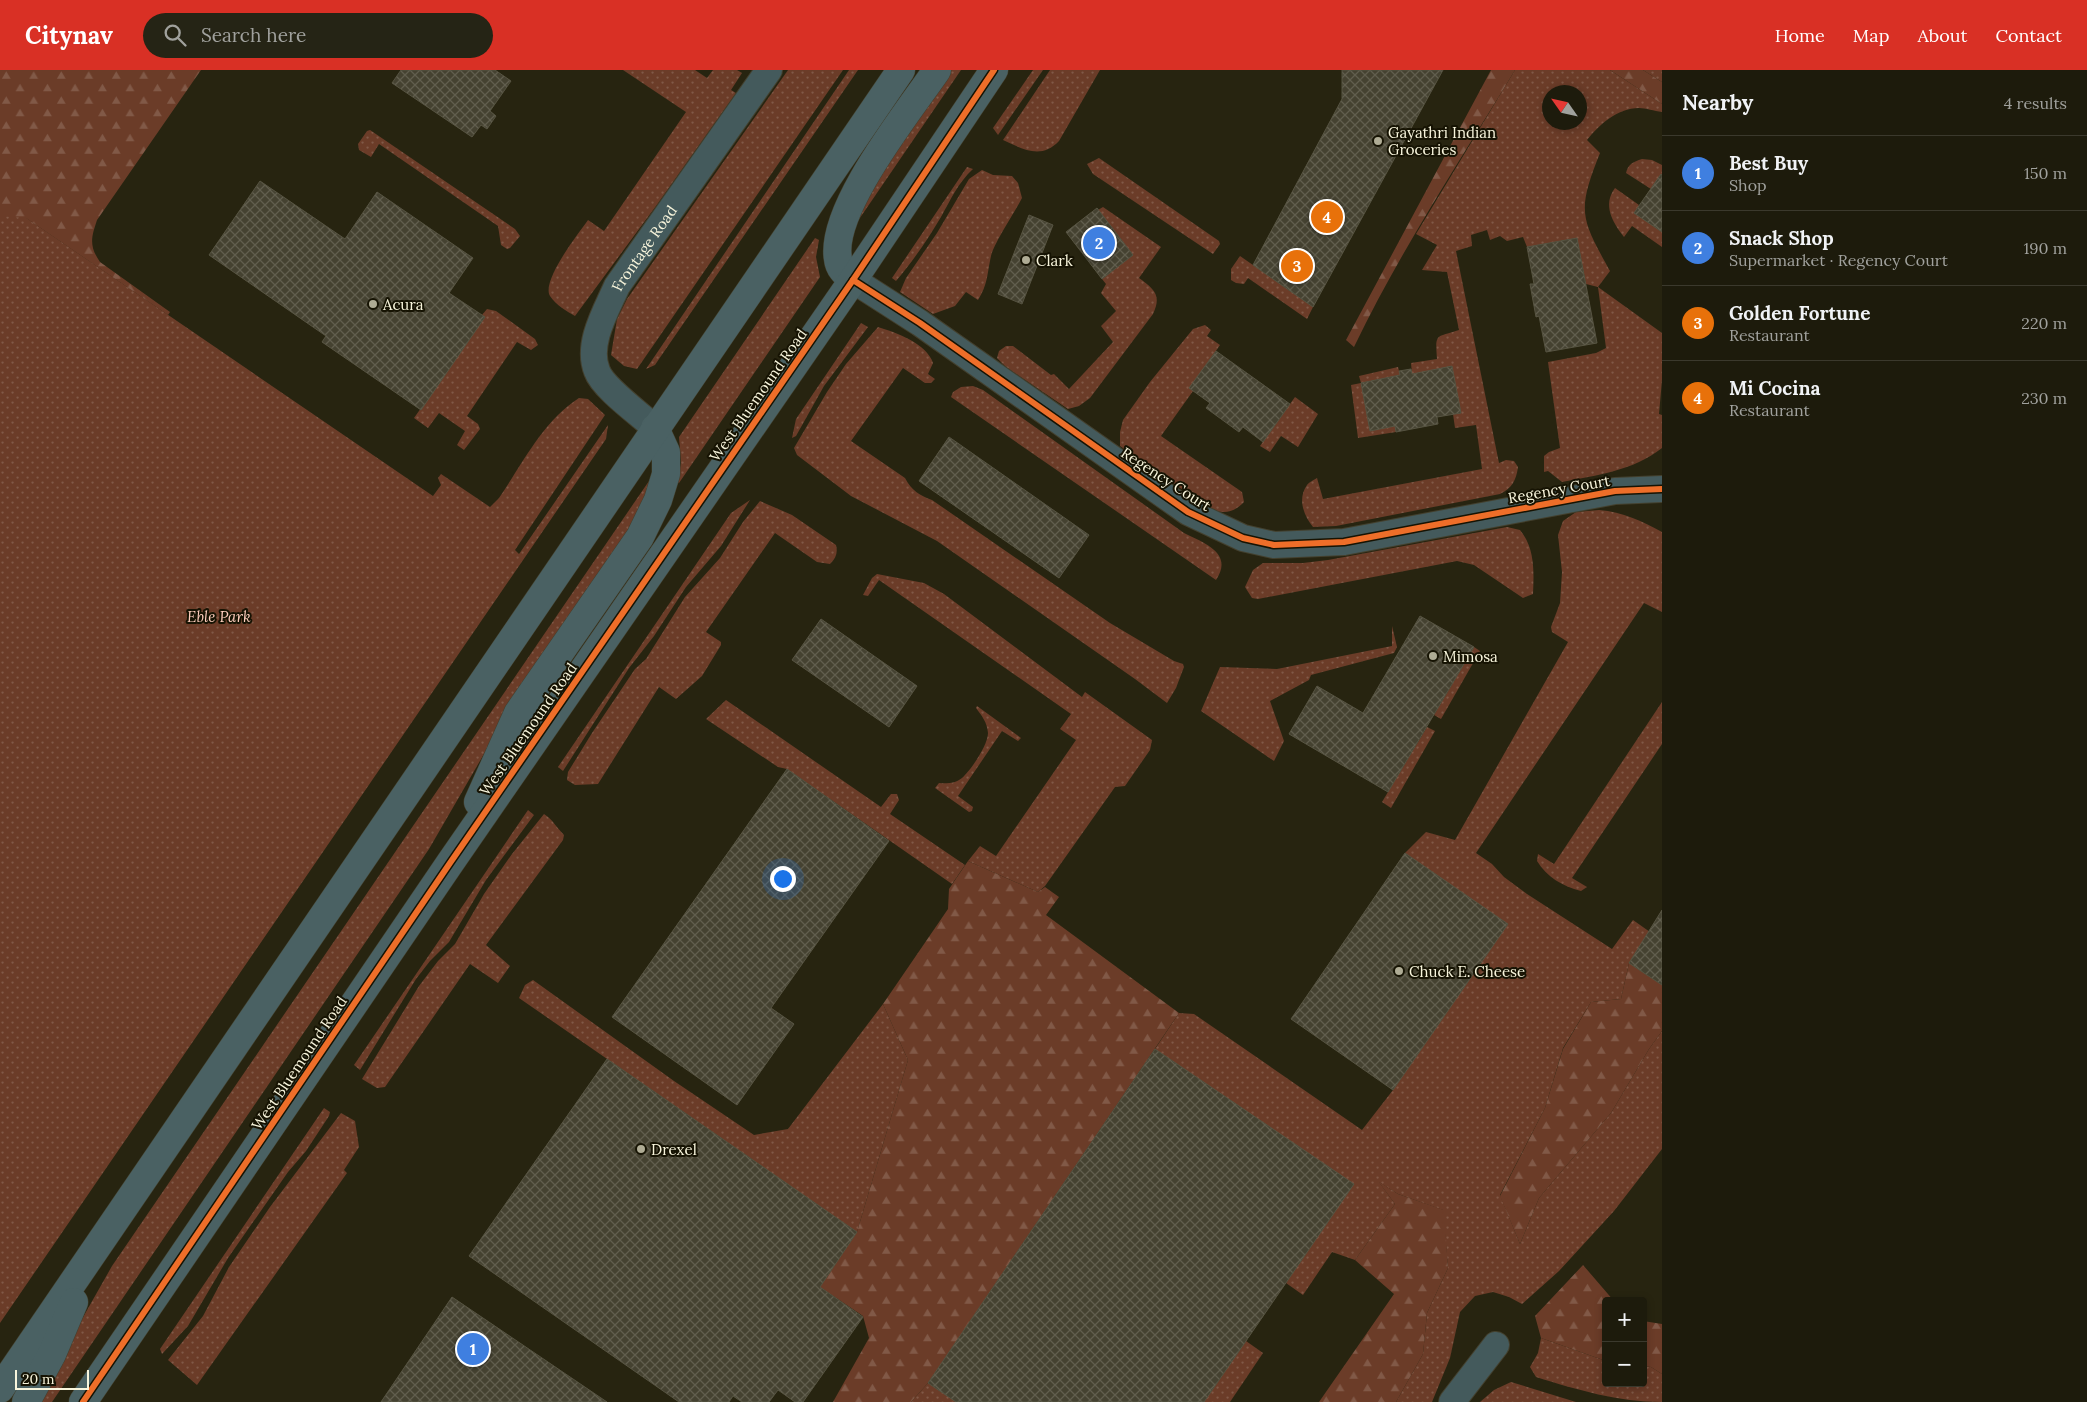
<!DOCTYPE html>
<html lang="en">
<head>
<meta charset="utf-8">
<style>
	body { margin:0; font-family:Lora,serif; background:#252415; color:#f1f3f6 }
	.controls { position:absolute; right:15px; bottom:15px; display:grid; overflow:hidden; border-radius:5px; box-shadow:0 2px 8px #0003 }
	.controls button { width:45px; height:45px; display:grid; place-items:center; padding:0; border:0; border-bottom:1px solid #3b392d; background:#1d1b0c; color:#f1f3f6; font:25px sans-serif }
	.compass { position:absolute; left:1542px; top:15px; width:45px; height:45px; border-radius:50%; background:#1d1b0c; box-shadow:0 2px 8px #0003; rotate:304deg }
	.scale { position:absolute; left:15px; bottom:12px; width:74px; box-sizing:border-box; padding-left:5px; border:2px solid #f8f5dc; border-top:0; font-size:14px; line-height:18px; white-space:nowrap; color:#f8f5dc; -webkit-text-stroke:4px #161303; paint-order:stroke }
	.you { position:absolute; left:782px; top:808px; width:18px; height:18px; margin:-12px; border:4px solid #fff; border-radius:50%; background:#1a73e8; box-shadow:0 0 0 8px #1a73e833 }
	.badge { display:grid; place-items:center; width:32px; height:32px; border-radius:50%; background:#d93025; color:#fff; font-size:16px; font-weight:700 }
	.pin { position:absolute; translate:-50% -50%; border:2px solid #fff; box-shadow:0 1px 5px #0006 }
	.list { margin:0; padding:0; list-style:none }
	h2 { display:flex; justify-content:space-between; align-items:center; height:65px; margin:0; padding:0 20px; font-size:21px }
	h2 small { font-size:16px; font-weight:400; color:#a0a19d }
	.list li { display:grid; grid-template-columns:32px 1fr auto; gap:15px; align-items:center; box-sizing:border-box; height:75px; padding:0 20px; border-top:1px solid #3b392d }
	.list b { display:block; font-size:19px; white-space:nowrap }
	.list p { margin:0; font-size:16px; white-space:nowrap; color:#a0a19d }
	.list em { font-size:16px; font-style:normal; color:#a0a19d }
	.icon { flex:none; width:28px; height:28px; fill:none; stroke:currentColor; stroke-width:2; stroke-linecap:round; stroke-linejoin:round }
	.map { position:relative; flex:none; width:1662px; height:1332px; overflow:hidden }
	header { display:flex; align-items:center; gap:30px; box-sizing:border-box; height:70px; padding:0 25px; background:#d93025; color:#fff }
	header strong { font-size:24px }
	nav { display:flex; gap:28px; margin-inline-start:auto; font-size:18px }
	.search { width:350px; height:45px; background:#252415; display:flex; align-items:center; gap:12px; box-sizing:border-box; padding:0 18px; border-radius:28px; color:#a0a19d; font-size:19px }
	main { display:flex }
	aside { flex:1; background:#1d1b0c }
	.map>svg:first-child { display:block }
	.grass { fill:url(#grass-dots); fill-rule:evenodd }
	.forest { fill:url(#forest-firs) }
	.building { fill:url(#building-cross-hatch); stroke:#575442 }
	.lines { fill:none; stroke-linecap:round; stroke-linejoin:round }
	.street-casing { stroke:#43402e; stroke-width:28 }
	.primary-casing { stroke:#43402e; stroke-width:29 }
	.street { stroke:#445a5c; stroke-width:26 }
	.primary { stroke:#4a6163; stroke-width:28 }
	.cycleway-casing { stroke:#161303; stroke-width:9 }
	.cycleway { stroke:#ee6e29; stroke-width:6 }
	.poi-dot { fill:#afac95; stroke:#161303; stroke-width:2 }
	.labels { text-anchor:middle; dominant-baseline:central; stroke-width:4; stroke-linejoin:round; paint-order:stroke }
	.poi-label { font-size:15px; fill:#f8f5dc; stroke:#161303; text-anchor:start }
	.street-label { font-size:15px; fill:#f8f5dc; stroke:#161303 }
	.park-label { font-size:15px; font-style:italic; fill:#ffcfbe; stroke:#161303 }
</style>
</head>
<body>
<header>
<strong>Citynav</strong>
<div class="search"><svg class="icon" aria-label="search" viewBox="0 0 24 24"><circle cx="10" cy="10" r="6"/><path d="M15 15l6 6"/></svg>Search here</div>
<nav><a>Home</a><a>Map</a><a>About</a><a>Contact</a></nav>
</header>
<main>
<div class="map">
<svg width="1662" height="1332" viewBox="0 0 1662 1332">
	<defs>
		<pattern id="grass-dots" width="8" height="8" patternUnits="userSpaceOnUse" patternTransform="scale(1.25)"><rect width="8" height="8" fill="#6b3c28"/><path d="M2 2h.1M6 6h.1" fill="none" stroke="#815947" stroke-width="1.8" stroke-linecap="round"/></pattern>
		<pattern id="forest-firs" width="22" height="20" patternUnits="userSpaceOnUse" patternTransform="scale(1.25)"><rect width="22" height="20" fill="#6b3c28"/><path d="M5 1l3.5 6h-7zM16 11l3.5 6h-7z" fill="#815947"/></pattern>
		<pattern id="building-cross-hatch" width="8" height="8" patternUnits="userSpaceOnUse" patternTransform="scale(1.25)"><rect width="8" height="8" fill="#454231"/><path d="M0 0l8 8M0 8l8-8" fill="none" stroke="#615e4e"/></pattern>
	</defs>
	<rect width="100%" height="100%" fill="#272410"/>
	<g class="grass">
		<path d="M 623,0 L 695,0 L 707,8 L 713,0 L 737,0 L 742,3 L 731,20 L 736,23 L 656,136 L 575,246 C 566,241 556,235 550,226 C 541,211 578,164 588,150 L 604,161 L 686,42 Z"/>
		<path d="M 788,0 L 843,0 L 637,299 L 624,296 L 611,285 L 617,249 L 627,229 Z"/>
		<path d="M 849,0 L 858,0 L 659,289 L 655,295 L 646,299 Z"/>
		<path d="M 946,0 L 961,0 L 851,161 L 850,148 Z"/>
		<path d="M 1033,0 L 1043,0 L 998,65 L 993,58 Z"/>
		<path d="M 1050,0 L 1100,0 L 1059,71 C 1041,90 1023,79 1003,70 Z"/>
		<path d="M 1515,0 L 1610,0 L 1662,34 L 1662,42 C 1654,41 1646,38 1639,38 C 1617,38 1599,55 1587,70 L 1600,83 C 1577,141 1580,147 1610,201 L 1598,217 L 1662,263 L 1662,310 L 1659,344 L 1662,345 L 1662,378 C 1633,401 1597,405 1562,412 L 1548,401 L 1544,402 L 1544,386 L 1549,382 L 1560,378 L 1548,292 L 1596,283 L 1606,278 L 1598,217 L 1586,214 L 1577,168 L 1527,177 L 1523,167 L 1507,171 L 1500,166 L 1490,170 L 1487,160 L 1471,165 L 1472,176 L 1456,181 L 1499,393 L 1506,390 L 1514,391 L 1518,397 C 1516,411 1512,418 1500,424 L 1336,456 L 1313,457 C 1304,446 1297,429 1307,415 C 1309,412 1314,410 1317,408 L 1323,429 L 1482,399 L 1476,355 L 1455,358 L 1453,344 L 1461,343 L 1452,297 L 1412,304 L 1411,293 L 1437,289 C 1435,262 1436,268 1459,260 L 1447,202 L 1422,200 L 1437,175 L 1416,164 ZM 1550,22 L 1580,22 L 1580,52 L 1550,52 Z"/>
		<path d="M 1643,0 L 1662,0 L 1662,12 Z"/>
		<path d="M 370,60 L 515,159 L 520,166 L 510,178 L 507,179 L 501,175 L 498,156 L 379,74 L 371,87 L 359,80 L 358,74 L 367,61 Z"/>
		<path d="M 1099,88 L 1219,171 L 1220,174 L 1213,184 L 1093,104 L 1087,94 Z"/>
		<path d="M 1642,89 L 1652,90 L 1662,95 L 1662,105 L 1651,119 L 1626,103 C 1628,94 1633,92 1642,89 Z"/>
		<path d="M 967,97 L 973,99 C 958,113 951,129 941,147 C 928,169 913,191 896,211 L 892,208 Z"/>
		<path d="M 982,100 L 993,105 L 1012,106 L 1018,113 L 1022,128 C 1015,142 994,173 991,186 C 987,204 988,214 978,230 L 966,222 L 955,236 L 933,244 L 900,222 L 906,208 L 937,163 L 969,109 Z"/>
		<path d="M 1615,118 L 1639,135 L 1635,143 L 1662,162 L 1662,177 L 1632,156 L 1624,167 C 1613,153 1602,135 1615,118 Z"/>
		<path d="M 0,130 L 433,426 L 441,415 L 438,408 L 441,404 L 490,437 L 499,428 C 523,393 543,351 579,328 L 588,329 L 605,345 L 515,480 L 519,484 L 608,355 L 606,369 L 0,1253 Z"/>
		<path d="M 1103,137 L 1161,177 L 1139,208 C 1154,219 1162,225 1153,244 L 1090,328 L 1079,336 L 1068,339 L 1006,297 L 997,288 L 999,281 L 1006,276 L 1013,276 L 1051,305 L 1054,304 L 1069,319 L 1113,272 L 1101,256 L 1116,241 L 1101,223 L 1106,214 L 1102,209 L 1133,185 L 1098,140 Z"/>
		<path d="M 815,168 L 819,170 L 816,187 L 820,207 L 679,413 L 677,412 L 681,393 L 679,367 Z"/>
		<path d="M 1240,186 L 1313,237 L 1307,249 L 1248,208 L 1244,214 L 1236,213 L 1231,210 L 1231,199 Z"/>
		<path d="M 487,239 L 496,241 L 535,269 L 538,275 L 531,280 L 517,272 L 467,346 L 478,354 L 480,359 L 464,380 L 457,375 L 465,361 L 439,343 L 428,358 L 414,348 L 485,247 L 482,245 Z"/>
		<path d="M 861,253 L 868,257 L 824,316 L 796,366 L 792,368 L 796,349 Z"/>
		<path d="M 1205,255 L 1211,260 L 1207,266 L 1220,275 L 1190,318 L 1193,321 L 1161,366 L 1242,422 L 1244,432 C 1233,444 1220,445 1206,436 L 1120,376 L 1120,362 L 1123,350 L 1150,312 L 1193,259 Z"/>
		<path d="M 878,257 C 897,263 926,273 933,293 L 928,304 L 935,309 L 931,313 L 925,313 L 903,298 L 851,371 L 905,408 C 912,421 919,425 932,430 L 1110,553 L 1174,591 L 1183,594 L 1184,597 L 1176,618 L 1167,633 L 1135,609 L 937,471 L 851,426 L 797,385 L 794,378 L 827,322 L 846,294 Z"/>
		<path d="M 1398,297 L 1400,305 L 1361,313 L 1370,360 L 1395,356 L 1396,362 L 1358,368 L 1351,315 L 1361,313 L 1359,306 Z"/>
		<path d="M 973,316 L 983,320 L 1184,463 C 1204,473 1234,483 1216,510 L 951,327 L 953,322 L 961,317 Z"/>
		<path d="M 1295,327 L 1318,344 L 1298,377 L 1281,366 L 1270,382 L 1260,376 Z"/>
		<path d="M 649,411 L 651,413 L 635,454 L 510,639 L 429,779 L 52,1332 L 35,1332 L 112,1196 Z"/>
		<path d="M 750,430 L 721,476 L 686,517 L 654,566 L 629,598 L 563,701 L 558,697 L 731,443 Z"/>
		<path d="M 760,431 L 792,445 L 836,475 C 838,483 836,488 830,494 L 817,492 L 775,463 L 706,562 L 721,572 L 721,575 L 702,606 L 676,629 L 659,617 L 598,714 L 575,715 L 567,710 L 568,702 L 592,663 L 635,599 L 646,589 L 685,527 L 720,488 L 743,452 Z"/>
		<path d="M 1599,440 C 1623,442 1642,451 1662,462 L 1662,542 L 1644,533 L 1476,783 L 1492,794 L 1504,807 L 1527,824 L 1612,879 L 1633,850 L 1650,862 L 1629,893 L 1621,929 L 1591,932 L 1563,978 L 1545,1038 L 1500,1125 L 1520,1174 L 1539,1128 L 1611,1043 L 1649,979 L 1662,961 L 1662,1079 L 1614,1141 L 1559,1201 L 1522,1234 L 1509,1227 L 1493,1222 L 1475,1226 L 1460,1242 L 1450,1288 L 1432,1332 L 1396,1332 L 1423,1284 L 1427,1243 L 1448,1198 L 1443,1140 L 1398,1124 L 1379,1112 L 1395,1134 L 1355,1190 L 1332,1182 L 1303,1225 L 1286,1213 L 1353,1114 L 1155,979 L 1179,943 L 1194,944 L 1362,1060 L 1393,1020 L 1507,854 L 1405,783 L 1426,762 L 1455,770 L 1568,572 L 1552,562 L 1551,557 L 1560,533 L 1562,502 L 1558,465 L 1563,451 L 1576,442 Z"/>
		<path d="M 1507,457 L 1520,460 C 1535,478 1534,502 1533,524 L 1523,528 L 1474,495 L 1457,491 L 1258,529 L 1252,528 L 1245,517 L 1253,500 L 1263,493 L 1303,493 L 1328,490 Z"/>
		<path d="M 877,504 L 924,513 L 944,524 L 1082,627 L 1085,622 L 1152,670 L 1150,680 L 1125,716 L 1115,717 L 1045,816 L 1038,822 L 968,791 L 980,776 L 996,786 L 1076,670 L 1060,659 L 1071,644 L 879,510 L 868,526 L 863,525 L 872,508 Z"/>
		<path d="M 1392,556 L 1397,577 L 1394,583 L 1311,605 L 1309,610 L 1270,631 L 1284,671 L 1274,691 L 1201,641 L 1220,597 L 1277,599 L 1392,576 Z"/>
		<path d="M 1474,577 L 1480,581 L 1441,649 L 1434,645 Z"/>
		<path d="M 726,630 L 881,737 L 891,724 L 897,724 L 899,730 L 890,744 L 965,795 L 952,814 L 787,699 L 778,697 L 706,649 Z"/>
		<path d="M 1662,632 L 1662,674 L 1572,808 L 1587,817 L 1581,821 C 1562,816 1547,807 1537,791 L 1538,784 L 1554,794 Z"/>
		<path d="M 977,636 L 1021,668 L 1018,671 L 1002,661 L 958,726 L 973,737 L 972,741 L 969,742 L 935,718 L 939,713 C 947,714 956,713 962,708 C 971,700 988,675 988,663 C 987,652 982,646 976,638 Z"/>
		<path d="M 1427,657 L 1435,661 L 1391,738 L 1382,732 Z"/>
		<path d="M 528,740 L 534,745 L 486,810 L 449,872 L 430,891 L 416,909 L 360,1000 L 354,995 Z"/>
		<path d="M 544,744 C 554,751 556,757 564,765 L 563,770 L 486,875 L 510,896 L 498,913 L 470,894 L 385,1017 L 377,1018 L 362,1009 L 419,916 L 438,891 L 455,874 L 484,824 L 512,784 Z"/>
		<path d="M 533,910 L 674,1011 L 754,1065 L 788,1059 L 883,934 L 908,990 L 857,1162 L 519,928 L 525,915 Z"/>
		<path d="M 324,1038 L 330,1042 L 329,1046 L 306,1081 L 288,1102 L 228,1188 L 188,1256 L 162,1284 L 160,1279 Z"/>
		<path d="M 341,1043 L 355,1051 L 359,1077 L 344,1100 L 347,1103 L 197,1315 L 168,1290 L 203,1246 L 229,1197 L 270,1137 Z"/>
		<path d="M 1541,1268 L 1606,1291 L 1606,1313 L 1643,1313 L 1643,1296 L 1651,1297 L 1662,1304 L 1662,1332 C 1618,1332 1578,1320 1536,1307 L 1530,1297 L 1538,1283 Z"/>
		<path d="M 1246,1271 L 1263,1283 L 1230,1332 L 1204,1332 Z"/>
		<path d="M 1511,1312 L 1576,1332 L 1480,1332 L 1494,1320 Z"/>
		<path d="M 928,1313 L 956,1332 L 911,1332 Z"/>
	</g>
	<g class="forest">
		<path d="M 0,0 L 201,0 L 97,150 C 91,168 89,176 100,192 L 170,242 L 168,245 L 26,148 L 0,146 Z"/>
		<path d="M 1491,0 L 1515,0 C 1460,91 1400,181 1354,277 L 1346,270 Z"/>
		<path d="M 1610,0 L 1643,0 L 1662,12 L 1662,34 Z"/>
		<path d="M 968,791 L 1038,822 L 1045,817 L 1059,827 L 1046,845 L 1179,943 L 928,1313 L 911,1332 L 833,1332 L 869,1268 L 863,1246 L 820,1217 L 857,1162 L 908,990 L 883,934 L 948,839 L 949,819 Z"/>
		<path d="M 1629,893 L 1662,915 L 1662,961 L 1649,979 L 1611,1043 L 1539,1128 L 1520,1174 L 1500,1126 L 1545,1038 L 1563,979 L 1591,932 L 1621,929 Z"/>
		<path d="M 1378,1111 L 1398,1124 L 1444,1140 L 1448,1198 L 1427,1243 L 1423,1284 L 1396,1332 L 1319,1332 L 1394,1224 L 1355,1190 L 1395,1134 Z"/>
		<path d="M 1583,1195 L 1614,1231 L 1606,1231 L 1606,1291 L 1541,1268 L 1535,1246 Z"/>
		<path d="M 1643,1251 L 1662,1254 L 1662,1304 L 1651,1297 L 1643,1296 Z"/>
	</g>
	<g class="building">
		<path d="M 401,0 L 495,0 L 511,11 L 490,41 L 496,46 L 487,59 L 481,55 L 472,67 L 392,13 Z"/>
		<path d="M 1342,0 L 1443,0 L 1313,237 L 1253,195 L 1342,29 Z"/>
		<path d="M 1661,104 L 1662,105 L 1662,162 L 1634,143 Z"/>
		<path d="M 260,111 L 345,169 L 377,122 L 473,188 L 449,223 L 485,247 L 421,340 L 322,272 L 326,266 L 209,185 Z"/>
		<path d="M 1097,138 L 1133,185 L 1102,209 L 1066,162 Z"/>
		<path d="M 1029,145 L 1053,155 L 1022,234 L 998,224 Z"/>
		<path d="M 1577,168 L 1597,273 L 1546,282 L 1539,246 L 1536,247 L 1530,214 L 1534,214 L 1527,177 Z"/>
		<path d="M 1216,281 L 1290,334 L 1263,372 L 1243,357 L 1239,362 L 1206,338 L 1210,333 L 1189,318 Z"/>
		<path d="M 1452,296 L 1461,343 L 1437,347 L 1438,354 L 1396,362 L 1395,356 L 1370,361 L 1361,313 L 1400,305 L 1399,301 L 1411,299 L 1412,304 Z"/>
		<path d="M 949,367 L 1089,465 L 1059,508 L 919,411 Z"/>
		<path d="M 1420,546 L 1474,577 L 1388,722 L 1289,664 L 1317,616 L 1363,643 Z"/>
		<path d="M 821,549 L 917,616 L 889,657 L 792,590 Z"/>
		<path d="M 787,699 L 889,771 L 771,938 L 794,954 L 737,1035 L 612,947 Z"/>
		<path d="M 1405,783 L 1508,854 L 1393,1020 L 1291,949 Z"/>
		<path d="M 1662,840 L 1662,915 L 1629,893 Z"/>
		<path d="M 1155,979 L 1354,1114 L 1204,1332 L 956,1332 L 928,1313 Z"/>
		<path d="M 607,989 L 857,1162 L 820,1217 L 863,1247 L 803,1332 L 795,1332 L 778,1320 L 769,1332 L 742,1332 L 733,1326 L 729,1332 L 679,1332 L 469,1186 Z"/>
		<path d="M 452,1227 L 607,1332 L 381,1332 Z"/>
	</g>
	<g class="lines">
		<g class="street-casing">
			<g id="street">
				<path d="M 853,210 L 920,253 L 1188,442 L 1243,468 L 1274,475 L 1344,472 L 1615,421 L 1662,419"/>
				<path id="s1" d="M 655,358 C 641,345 603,318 597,301 C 586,274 606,241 617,216 L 769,0"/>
				<path d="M 1452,1332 L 1496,1275"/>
			</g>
		</g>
		<g class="primary-casing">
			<g id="primary">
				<path d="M 853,210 C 846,204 839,199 838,189 C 829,140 909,41 937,0"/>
				<path d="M 478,732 L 518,643 L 640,467 L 658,430 L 666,404 L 666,382 L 655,358"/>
				<path d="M 0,1319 L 901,0"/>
				<path d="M 26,1332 L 52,1284 L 74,1232"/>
				<path d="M 83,1332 L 450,793 L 853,210 L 994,0"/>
			</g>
		</g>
		<use href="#street" class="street"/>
		<use href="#primary" class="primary"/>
		<g class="cycleway-casing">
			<g id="cycleway">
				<path d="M 853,210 L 920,253 L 1188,442 L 1243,468 L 1274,475 L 1344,472 L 1615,421 L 1662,419"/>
				<path d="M 83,1332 L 450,793 L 853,210 L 994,0"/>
			</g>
		</g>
		<use href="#cycleway" class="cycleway"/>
	</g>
	<g class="poi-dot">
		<circle cx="1378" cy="71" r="5"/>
		<circle cx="1026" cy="190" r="5"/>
		<circle cx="373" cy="234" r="5"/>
		<circle cx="1433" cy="586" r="5"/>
		<circle cx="1399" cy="901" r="5"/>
		<circle cx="641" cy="1079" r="5"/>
	</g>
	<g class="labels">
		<g class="poi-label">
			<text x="1388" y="62">Gayathri Indian<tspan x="1388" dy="17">Groceries</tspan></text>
			<text x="1036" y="190">Clark</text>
			<text x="383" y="234">Acura</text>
			<text x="1443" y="586">Mimosa</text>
			<text x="1409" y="901">Chuck E. Cheese</text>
			<text x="651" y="1079">Drexel</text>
		</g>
		<g class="street-label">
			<text stroke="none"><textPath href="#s1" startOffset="218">Frontage Road</textPath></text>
			<text transform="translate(758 325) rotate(-55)">West Bluemound Road</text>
			<text transform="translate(1166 409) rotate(33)">Regency Court</text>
			<text transform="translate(1559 419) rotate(-10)">Regency Court</text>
			<text transform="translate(528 659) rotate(-55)">West Bluemound Road</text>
			<text transform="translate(299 993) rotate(-56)">West Bluemound Road</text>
		</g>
		<g class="park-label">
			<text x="219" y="546">Eble Park</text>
		</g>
	</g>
</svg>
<div class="controls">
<button>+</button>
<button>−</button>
</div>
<svg class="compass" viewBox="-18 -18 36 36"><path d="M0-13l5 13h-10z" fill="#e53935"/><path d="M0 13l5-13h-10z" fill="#a0a19d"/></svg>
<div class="scale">20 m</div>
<div class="you"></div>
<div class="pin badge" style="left:473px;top:1279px;background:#3f7fe0">1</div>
<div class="pin badge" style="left:1099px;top:173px;background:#3f7fe0">2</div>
<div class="pin badge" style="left:1297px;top:196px;background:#e8710a">3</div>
<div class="pin badge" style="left:1327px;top:147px;background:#e8710a">4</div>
</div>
<aside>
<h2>Nearby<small>4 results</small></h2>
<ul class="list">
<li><span class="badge" style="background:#3f7fe0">1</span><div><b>Best Buy</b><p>Shop</p></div><em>150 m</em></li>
<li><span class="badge" style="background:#3f7fe0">2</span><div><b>Snack Shop</b><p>Supermarket · Regency Court</p></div><em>190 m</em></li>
<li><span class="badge" style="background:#e8710a">3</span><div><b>Golden Fortune</b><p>Restaurant</p></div><em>220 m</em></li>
<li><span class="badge" style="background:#e8710a">4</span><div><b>Mi Cocina</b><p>Restaurant</p></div><em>230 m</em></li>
</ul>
</aside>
</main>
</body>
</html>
